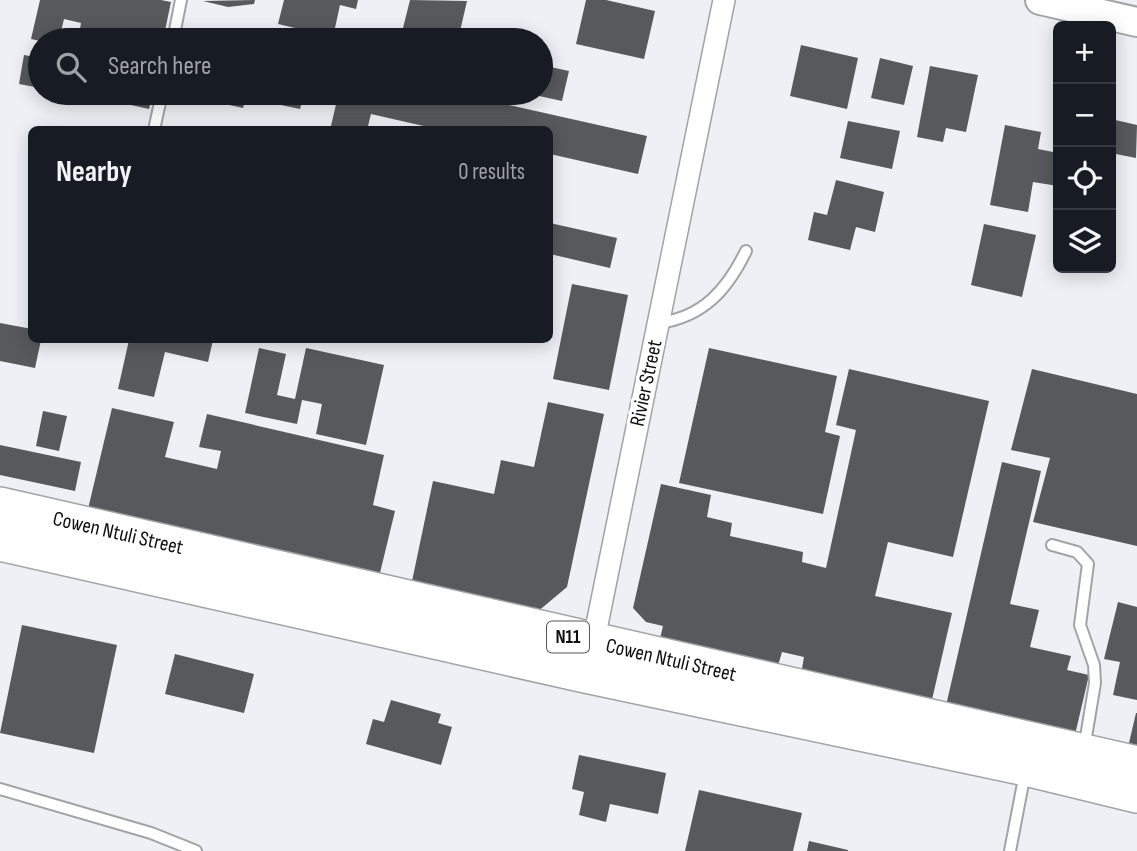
<!DOCTYPE html>
<html lang="en">
<head>
<meta charset="utf-8">
<style>
	body { margin:0; font-family:"Sofia Sans Condensed",sans-serif; background:#242831; color:#f1f3f6 }
	.controls { position:absolute; right:21px; top:21px; display:grid; overflow:hidden; border-radius:10px; box-shadow:0 4px 18px #0003 }
	.controls button { width:63px; height:63px; display:grid; place-items:center; padding:0; border:0; border-bottom:2px solid #363941; background:#171b24; color:#f1f3f6; font:35px sans-serif }
	.list { margin:0; padding:0; list-style:none }
	h2 { display:flex; justify-content:space-between; align-items:center; height:91px; margin:0; padding:0 28px; font-size:30px }
	h2 small { font-size:23px; font-weight:400; color:#9ea1a6 }
	.icon { flex:none; width:38px; height:38px; fill:none; stroke:currentColor; stroke-width:2; stroke-linecap:round; stroke-linejoin:round }
	.map { position:relative; flex:none; width:1137px; height:851px; overflow:hidden }
	.search { position:absolute; background:#171b24; box-shadow:0 4px 18px #0003; left:28px; top:28px; width:525px; height:77px; display:flex; align-items:center; gap:18px; box-sizing:border-box; padding:0 24px; border-radius:38px; color:#9ea1a6; font-size:26px }
	.panel { position:absolute; background:#171b24; box-shadow:0 4px 18px #0003; left:28px; top:126px; width:525px; height:217px; border-radius:10px }
	.map>svg:first-child { display:block }
	.building { fill:#58595d }
	.lines { fill:none; stroke-linecap:round; stroke-linejoin:round }
	.service-casing { stroke:#a1a3a7; stroke-width:14 }
	.minor-casing { stroke:#a1a3a7; stroke-width:24 }
	.tertiary-casing { stroke:#a1a3a7; stroke-width:32 }
	.trunk-casing { stroke:#a1a3a7; stroke-width:40 }
	.service { stroke:#fff; stroke-width:10 }
	.minor { stroke:#fff; stroke-width:21 }
	.tertiary { stroke:#fff; stroke-width:28 }
	.trunk { stroke:#fff; stroke-width:37 }
	.labels { text-anchor:middle; dominant-baseline:central; stroke-width:7; stroke-linejoin:round; paint-order:stroke }
	.shield { fill:#fff; stroke:#565657; stroke-width:2 }
	.shield-label { font-size:19px; font-weight:bold; fill:#0e0e0f }
	.street-label { font-size:21px; fill:#0e0e0f; stroke:#fff }
</style>
</head>
<body>
<div class="map">
<svg width="1137" height="851" viewBox="0 0 1137 851">
	<rect width="100%" height="100%" fill="#eff0f5"/>
	<g class="building">
		<path d="M 40,0 L 161,0 L 171,2 L 163,40 L 123,37 L 122,40 L 78,40 L 81,23 L 64,19 L 59,40 L 40,41 L 31,39 Z"/>
		<path d="M 255,0 L 254,4 L 228,7 L 203,1 Z"/>
		<path d="M 284,0 L 358,0 L 356,9 L 340,5 L 333,37 L 278,24 Z"/>
		<path d="M 410,0 L 467,1 L 458,40 L 403,28 Z"/>
		<path d="M 586,0 L 606,0 L 655,11 L 644,59 L 576,44 Z"/>
		<path d="M 276,31 L 311,39 L 311,40 L 274,40 Z"/>
		<path d="M 801,45 L 858,58 L 847,109 L 790,96 Z"/>
		<path d="M 24,55 L 40,58 L 40,88 L 19,84 Z"/>
		<path d="M 880,58 L 913,66 L 904,105 L 871,98 Z"/>
		<path d="M 541,65 L 569,71 L 562,101 L 530,94 L 541,93 Z"/>
		<path d="M 930,66 L 978,75 L 966,132 L 946,128 L 943,142 L 917,137 Z"/>
		<path d="M 68,93 L 112,93 L 110,102 Z"/>
		<path d="M 124,93 L 153,93 L 149,109 L 122,103 Z"/>
		<path d="M 175,93 L 247,93 L 243,108 Z"/>
		<path d="M 283,93 L 304,93 L 300,109 L 281,105 Z"/>
		<path d="M 327,93 L 455,93 L 647,136 L 638,174 L 550,154 L 550,130 L 441,130 L 371,114 L 367,130 L 330,130 L 338,96 Z"/>
		<path d="M 1111,119 L 1137,125 L 1136,158 L 1111,153 Z"/>
		<path d="M 848,121 L 900,131 L 892,169 L 840,158 Z"/>
		<path d="M 1005,125 L 1041,132 L 1038,149 L 1058,153 L 1058,186 L 1033,182 L 1028,212 L 990,205 Z"/>
		<path d="M 836,180 L 884,192 L 875,232 L 856,227 L 850,250 L 808,240 L 814,212 L 827,215 Z"/>
		<path d="M 550,223 L 617,238 L 610,268 L 550,254 Z"/>
		<path d="M 984,224 L 1036,235 L 1022,297 L 971,285 Z"/>
		<path d="M 572,284 L 628,295 L 609,390 L 553,379 Z"/>
		<path d="M 0,323 L 32,329 L 32,340 L 41,340 L 35,368 L 0,361 Z"/>
		<path d="M 129,340 L 213,340 L 208,362 L 165,352 L 154,397 L 118,389 Z"/>
		<path d="M 259,348 L 286,354 L 277,395 L 295,399 L 306,348 L 384,365 L 366,445 L 316,434 L 322,404 L 302,400 L 297,424 L 245,413 Z"/>
		<path d="M 709,348 L 837,376 L 825,432 L 840,436 L 823,514 L 679,483 Z"/>
		<path d="M 849,369 L 989,401 L 953,557 L 888,542 L 875,596 L 952,613 L 931,704 L 801,674 L 804,657 L 782,652 L 777,669 L 659,643 L 663,626 L 646,622 L 633,608 L 661,484 L 711,495 L 707,517 L 732,523 L 730,536 L 803,552 L 802,562 L 826,568 L 856,430 L 836,425 Z"/>
		<path d="M 1032,369 L 1137,394 L 1137,546 L 1033,522 L 1050,458 L 1011,450 Z"/>
		<path d="M 548,402 L 604,414 L 567,587 L 536,613 L 411,586 L 433,481 L 494,494 L 501,460 L 534,467 Z"/>
		<path d="M 112,408 L 174,422 L 165,457 L 217,469 L 221,451 L 199,447 L 207,414 L 384,455 L 373,505 L 395,511 L 379,577 L 88,509 Z"/>
		<path d="M 43,411 L 67,416 L 59,451 L 36,446 Z"/>
		<path d="M 0,445 L 81,462 L 75,491 L 0,475 Z"/>
		<path d="M 1002,462 L 1041,471 L 1010,604 L 1039,610 L 1030,647 L 1071,656 L 1067,670 L 1089,675 L 1074,739 L 945,710 Z"/>
		<path d="M 1118,602 L 1137,607 L 1137,700 L 1113,695 L 1120,662 L 1104,659 Z"/>
		<path d="M 22,625 L 117,645 L 94,753 L 0,733 Z"/>
		<path d="M 175,654 L 254,674 L 244,713 L 165,694 Z"/>
		<path d="M 391,700 L 441,714 L 438,723 L 452,727 L 441,765 L 366,744 L 373,719 L 384,722 Z"/>
		<path d="M 1136,713 L 1137,713 L 1137,745 L 1129,743 Z"/>
		<path d="M 579,755 L 666,773 L 658,814 L 610,804 L 606,822 L 579,815 L 584,792 L 572,789 Z"/>
		<path d="M 699,790 L 802,813 L 793,851 L 685,851 Z"/>
		<path d="M 809,841 L 848,850 L 848,851 L 807,851 Z"/>
	</g>
	<g class="lines">
		<g class="service-casing">
			<g id="service">
				<path d="M 173,40 L 181,0"/>
				<path d="M 154,130 L 162,93"/>
				<path d="M 659,323 C 703,317 727,290 746,251"/>
				<path d="M 1052,545 L 1077,552 L 1088,564 L 1080,625 L 1094,665 L 1095,683 L 1084,749"/>
				<path d="M 0,789 L 151,833 L 196,851"/>
				<path d="M 1010,851 L 1025,773"/>
			</g>
		</g>
		<g class="minor-casing">
			<path id="minor" d="M 592,649 L 724,0"/>
		</g>
		<g class="tertiary-casing">
			<path id="tertiary" d="M 1040,0 L 1137,22"/>
		</g>
		<g class="trunk-casing">
			<g id="trunk">
				<path d="M 0,506 L 1137,765"/>
				<path d="M 0,542 L 585,674 L 1026,767 L 1137,794"/>
			</g>
		</g>
		<use href="#service" class="service"/>
		<use href="#minor" class="minor"/>
		<use href="#tertiary" class="tertiary"/>
		<use href="#trunk" class="trunk"/>
	</g>
	<g class="labels">
		<rect class="shield" x="547" y="621.5" width="42" height="31" rx="5"/>
		<g class="shield-label">
			<text x="568" y="637">N11</text>
		</g>
		<g class="street-label">
			<text transform="translate(646 383) rotate(-78)">Rivier Street</text>
			<text transform="translate(118 533) rotate(13)">Cowen Ntuli Street</text>
			<text transform="translate(671 660) rotate(13)">Cowen Ntuli Street</text>
		</g>
	</g>
</svg>
<div class="controls">
<button>+</button>
<button>−</button>
<button><svg class="icon" aria-label="locate" viewBox="0 0 24 24"><circle cx="12" cy="12" r="6"/><path d="M12 2v4M12 18v4M2 12h4M18 12h4"/></svg></button>
<button><svg class="icon" aria-label="layers" viewBox="0 0 24 24"><path d="M12 4l9 5-9 5-9-5zM3 14l9 5 9-5"/></svg></button>
</div>
<div class="search"><svg class="icon" aria-label="search" viewBox="0 0 24 24"><circle cx="10" cy="10" r="6"/><path d="M15 15l6 6"/></svg>Search here</div>
<section class="panel">
<h2>Nearby<small>0 results</small></h2>
<ul class="list">
</ul>
</section>
</div>
</body>
</html>
